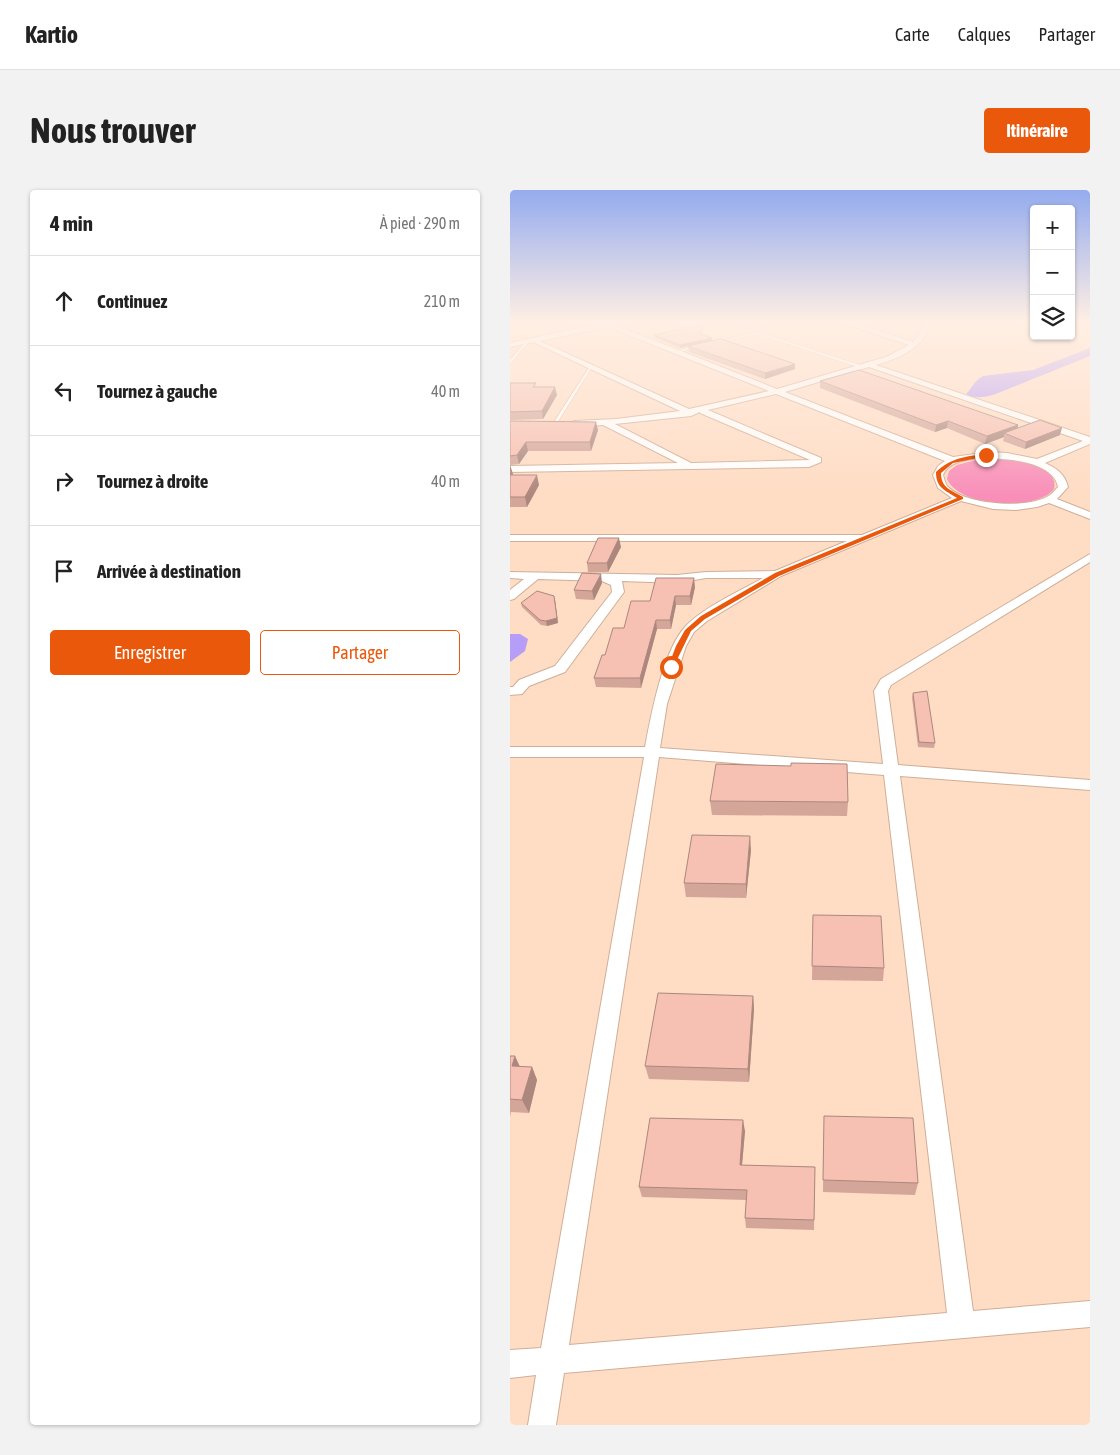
<!DOCTYPE html>
<html lang="fr">
<head>
<meta charset="utf-8">
<style>
	body { margin:0; font-family:"Asap Condensed",sans-serif; background:#f2f2f2; color:#222 }
	.controls { position:absolute; right:15px; top:15px; display:grid; overflow:hidden; border-radius:5px; box-shadow:0 1px 4px #0004 }
	.controls button { width:45px; height:45px; display:grid; place-items:center; padding:0; border:0; border-bottom:1px solid #e0e0e0; background:#fff; color:#222; font:25px sans-serif }
	.stop { position:absolute; width:15px; height:15px; margin:-11px; border:4px solid #ea580c; border-radius:50%; background:#fff }
	.stop.end { background:#ea580c; border-color:#fff; box-shadow:0 1px 5px #0008 }
	.list { margin:0; padding:0; list-style:none }
	h2 { display:flex; justify-content:space-between; align-items:center; height:65px; margin:0; padding:0 20px; font-size:21px }
	h2 small { font-size:16px; font-weight:400; color:#767676 }
	.list li { display:grid; grid-template-columns:32px 1fr auto; gap:15px; align-items:center; box-sizing:border-box; height:90px; padding:0 20px; border-top:1px solid #e0e0e0 }
	.list b { display:block; font-size:19px; white-space:nowrap }
	.list em { font-size:16px; font-style:normal; color:#767676 }
	.actions { display:flex; gap:10px; padding:15px 20px }
	.actions a { flex:1; padding:11px 0; border:1px solid #ea580c; border-radius:5px; text-align:center; font-size:18px; color:#ea580c }
	.actions .main { background:#ea580c; color:#fff }
	.icon { flex:none; width:28px; height:28px; fill:none; stroke:currentColor; stroke-width:2; stroke-linecap:round; stroke-linejoin:round }
	.map { position:relative; flex:none; width:580px; height:1235px; overflow:hidden; border-radius:5px }
	header { display:flex; align-items:center; gap:30px; box-sizing:border-box; height:70px; padding:0 25px; background:#fff; border-bottom:1px solid #e0e0e0 }
	header strong { font-size:24px }
	nav { display:flex; gap:28px; margin-inline-start:auto; font-size:18px }
	.intro { display:flex; align-items:center; justify-content:space-between; box-sizing:border-box; height:120px; padding:0 30px }
	h1 { margin:0; font-size:35px }
	.button { padding:12px 22px; border-radius:5px; background:#ea580c; color:#fff; font-size:18px; font-weight:700 }
	main { display:flex; gap:30px; padding:0 30px }
	aside { flex:1; background:#fff; border-radius:5px; box-shadow:0 1px 4px #0004 }
	.map>svg:first-child { display:block }
	.green { fill:#f98fb9 }
	.water { fill:#b69df8 }
	.lines { fill:none; stroke-linecap:round; stroke-linejoin:round }
	.lane-casing { stroke:#cfae97; stroke-width:1 }
	.street-casing { stroke:#cfae97; stroke-width:2 }
	.lane { fill:#fff; fill-rule:evenodd }
	.street { fill:#fff; fill-rule:evenodd }
	.wall { fill:#d4a69a }
	.shaded-wall { fill:#ac877d }
	.building { fill:#f6c1b3; stroke:#ac877d }
	.route { fill:#ea580c }
</style>
</head>
<body>
<header>
<strong>Kartio</strong>
<nav><a>Carte</a><a>Calques</a><a>Partager</a></nav>
</header>
<div class="intro"><h1>Nous trouver</h1><a class="button">Itinéraire</a></div>
<main>
<aside>
<h2>4 min<small>À pied · 290 m</small></h2>
<ul class="list">
<li><svg class="icon" aria-label="ahead" viewBox="0 0 24 24"><path d="M12 20V5M6 11l6-6 6 6"/></svg><div><b>Continuez</b></div><em>210 m</em></li>
<li><svg class="icon" aria-label="left" viewBox="0 0 24 24"><path d="M17 20v-9H6M10 6l-5 5 5 5"/></svg><div><b>Tournez à gauche</b></div><em>40 m</em></li>
<li><svg class="icon" aria-label="right" viewBox="0 0 24 24"><path d="M7 20v-9h11M14 6l5 5-5 5"/></svg><div><b>Tournez à droite</b></div><em>40 m</em></li>
<li><svg class="icon" aria-label="arrive" viewBox="0 0 24 24"><path d="M6 21V4h12l-3 4 3 4H6"/></svg><div><b>Arrivée à destination</b></div></li>
</ul>
<div class="actions"><a class="main">Enregistrer</a><a>Partager</a></div>
</aside>
<div class="map">
<svg width="580" height="1235" viewBox="0 0 580 1235">
	<rect width="100%" height="100%" fill="#ffdcc4"/>
	<path class="green" d="M 470,269 C 487,268 551,271 544,299 C 526,322 449,317 437,289 L 439,281 L 447,275 Z"/>
	<g class="water">
		<path d="M 580,158 L 580,166 L 483,205 C 475,207 464,209 456,204 C 462,198 465,190 473,186 L 523,180 Z"/>
		<path d="M 0,444 L 10,444 L 18,449 L 15,461 L 0,472 Z"/>
	</g>
	<g class="lines">
		<g class="lane-casing">
			<g id="lane">
				<path d="M 247,142 L 353,176 L 354,177 L 351,178 L 247,144 L 204,154 L 202,153 Z"/>
				<path d="M 16,151 L 19,152 L 0,174 L 0,170 Z"/>
				<path d="M 189,155 L 190,157 L 165,163 L 163,162 Z"/>
				<path d="M 80,176 L 82,177 L 46,235 L 42,236 L 42,235 Z"/>
			</g>
		</g>
		<g class="street-casing">
			<path id="street" d="M 90,133 L 106,133 L 105,135 L 267,199 L 376,167 L 399,155 L 338,135 L 337,133 L 345,133 L 403,152 L 409,145 L 414,133 L 420,133 C 415,158 389,168 366,175 L 580,247 L 580,254 L 535,273 C 546,278 555,284 558,297 L 547,309 L 580,322 L 580,329 L 539,313 L 527,317 L 506,320 L 483,319 L 451,311 L 271,386 L 197,431 L 184,442 L 176,456 L 157,514 L 150,558 L 373,574 L 364,501 L 371,489 L 580,364 L 580,372 L 381,495 L 378,501 L 388,575 L 580,590 L 580,600 L 390,586 L 463,1121 L 580,1111 L 580,1137 L 54,1183 L 46,1235 L 18,1235 L 26,1185 L 0,1188 L 0,1160 L 31,1158 L 134,567 L 0,567 L 0,557 L 135,557 C 141,525 153,461 175,437 C 192,418 230,401 253,388 L 196,388 L 167,393 L 112,391 L 114,402 L 55,482 L 19,496 L 12,504 L 0,505 L 0,497 L 3,497 L 9,490 L 45,476 L 102,402 L 101,395 L 92,391 L 28,389 L 4,409 L 0,410 L 0,400 L 14,389 L 0,388 L 0,382 L 167,385 L 196,382 L 265,381 L 337,351 L 0,351 L 0,345 L 352,345 L 442,308 L 428,298 L 423,285 L 428,276 L 435,271 L 266,204 L 198,220 L 311,268 L 311,272 L 299,277 L 0,282 L 0,276 L 168,273 L 93,235 L 64,237 L 60,234 L 64,231 L 106,229 L 170,221 L 23,152 L 0,157 L 0,153 ZM 98,137 L 259,201 L 179,219 L 30,151 ZM 359,177 L 573,251 L 527,269 L 497,263 L 480,262 L 443,267 L 275,202 ZM 190,222 L 190,223 L 300,270 L 181,273 L 105,234 L 181,226 ZM 469,268 C 491,268 543,270 548,297 C 546,299 543,303 540,305 C 519,320 454,315 437,296 C 435,293 434,288 433,285 C 439,271 456,270 469,268 ZM 149,567 L 374,585 L 437,1123 L 59,1155 Z"/>
		</g>
		<use href="#lane" class="lane"/>
		<use href="#street" class="street"/>
	</g>
	<g class="wall">
		<path d="M 193,134 L 193,137 L 191,144 L 202,151 L 285,174 L 285,179 L 255,189 L 179,162 L 178,156 L 170,158 L 145,148 L 144,145 Z"/>
		<path d="M 310,191 L 508,235 L 507,238 L 550,245 L 515,259 L 493,251 L 494,247 L 475,254 L 437,238 L 425,242 L 310,198 Z"/>
		<path d="M 0,193 L 27,197 L 47,205 L 33,229 L 0,230 Z"/>
		<path d="M 0,231 L 88,240 L 81,261 L 18,261 L 9,274 L 0,275 Z"/>
		<path d="M 0,275 L 3,284 L 2,285 L 29,295 L 17,317 L 0,317 Z"/>
		<path d="M 111,357 L 98,382 L 78,382 L 77,373 Z"/>
		<path d="M 92,393 L 84,410 L 66,409 L 64,400 Z"/>
		<path d="M 185,397 L 181,415 L 166,415 L 161,439 L 147,439 L 131,498 L 86,497 L 84,488 L 95,465 L 114,438 L 140,411 Z"/>
		<path d="M 45,410 L 48,433 L 37,436 L 31,435 L 12,417 L 11,413 Z"/>
		<path d="M 403,503 L 425,553 L 424,558 L 408,557 L 402,508 Z"/>
		<path d="M 200,611 L 338,612 L 337,626 L 202,625 Z"/>
		<path d="M 241,660 L 236,708 L 176,707 L 174,693 Z"/>
		<path d="M 303,725 L 374,778 L 373,791 L 302,790 Z"/>
		<path d="M 243,806 L 244,819 L 239,892 L 139,889 L 135,876 Z"/>
		<path d="M 0,866 L 10,877 L 22,877 L 27,890 L 19,923 L 1,922 L 0,927 Z"/>
		<path d="M 314,926 L 408,993 L 405,1005 L 313,1002 Z"/>
		<path d="M 235,941 L 232,975 L 305,977 L 304,1040 L 236,1038 L 235,1028 L 236,1010 L 132,1007 L 129,997 Z"/>
	</g>
	<g class="shaded-wall">
		<path d="M 202,148 L 202,151 L 170,158 L 170,155 Z"/>
		<path d="M 285,174 L 285,179 L 255,189 L 255,183 Z"/>
		<path d="M 45,197 L 47,205 L 33,229 L 32,221 Z"/>
		<path d="M 438,231 L 437,238 L 425,242 L 426,235 Z"/>
		<path d="M 86,232 L 88,240 L 81,261 L 80,252 Z"/>
		<path d="M 508,235 L 507,243 L 494,243 L 494,247 L 475,254 L 477,246 Z"/>
		<path d="M 552,238 L 550,245 L 515,259 L 516,252 Z"/>
		<path d="M 16,252 L 18,261 L 9,274 L 7,265 Z"/>
		<path d="M 0,275 L 3,284 L 0,288 Z"/>
		<path d="M 27,285 L 29,295 L 17,317 L 15,307 Z"/>
		<path d="M 109,348 L 111,357 L 98,382 L 97,373 Z"/>
		<path d="M 91,384 L 92,393 L 84,410 L 82,401 Z"/>
		<path d="M 184,388 L 185,397 L 181,415 L 180,406 Z"/>
		<path d="M 165,406 L 166,415 L 161,439 L 160,430 Z"/>
		<path d="M 45,410 L 48,433 L 37,436 L 36,431 Z"/>
		<path d="M 146,430 L 147,439 L 131,498 L 130,488 Z"/>
		<path d="M 240,646 L 241,660 L 236,708 L 236,694 Z"/>
		<path d="M 243,806 L 244,819 L 239,892 L 238,879 Z"/>
		<path d="M 5,866 L 11,879 L 2,876 Z"/>
		<path d="M 22,877 L 27,890 L 19,923 L 12,910 Z"/>
		<path d="M 233,930 L 235,941 L 231,986 L 230,975 Z"/>
	</g>
	<g class="building">
		<path d="M 193,134 L 190,144 L 202,148 L 170,155 L 144,145 Z"/>
		<path d="M 211,149 L 285,174 L 255,183 L 178,156 Z"/>
		<path d="M 349,180 L 508,235 L 477,246 L 438,231 L 426,235 L 310,191 Z"/>
		<path d="M 0,193 L 26,193 L 23,197 L 45,197 L 32,221 L 0,222 Z"/>
		<path d="M 530,230 L 552,238 L 516,252 L 494,243 Z"/>
		<path d="M 0,231 L 86,232 L 80,252 L 16,252 L 7,265 L 0,266 Z"/>
		<path d="M 0,285 L 27,285 L 15,307 L 0,307 Z"/>
		<path d="M 88,348 L 109,348 L 97,373 L 77,373 Z"/>
		<path d="M 72,383 L 91,384 L 82,401 L 64,400 Z"/>
		<path d="M 146,388 L 184,388 L 180,406 L 165,406 L 160,430 L 146,430 L 130,488 L 84,488 L 92,465 L 95,465 L 103,438 L 114,438 L 121,411 L 140,411 Z"/>
		<path d="M 27,401 L 44,406 L 47,428 L 36,431 L 30,430 L 11,413 Z"/>
		<path d="M 417,501 L 425,553 L 409,552 L 403,503 Z"/>
		<path d="M 281,573 L 337,574 L 338,612 L 200,611 L 206,574 L 281,576 Z"/>
		<path d="M 182,645 L 240,646 L 236,694 L 174,693 Z"/>
		<path d="M 303,725 L 371,726 L 374,778 L 302,776 Z"/>
		<path d="M 148,803 L 243,806 L 238,879 L 135,876 Z"/>
		<path d="M 0,866 L 5,866 L 2,876 L 22,877 L 12,910 L 0,909 Z"/>
		<path d="M 314,926 L 403,928 L 408,993 L 313,990 Z"/>
		<path d="M 140,928 L 233,930 L 230,975 L 305,977 L 304,1030 L 235,1028 L 237,1000 L 129,997 Z"/>
	</g>
	<linearGradient id="sky" x2="0" y2="1"><stop stop-color="#94abee"/><stop offset="0.43" stop-color="#ffefe4"/><stop offset="1" stop-color="#ffefe4" stop-opacity="0"/></linearGradient>
	<rect width="580" height="306" fill="url(#sky)"/>
	<path class="route" d="M 476,264 L 478,266 L 443,273 L 431,283 C 431,298 441,300 453,307 L 453,309 L 269,386 L 195,429 L 181,441 L 163,478 L 158,477 L 166,456 L 175,440 L 191,426 L 265,383 L 447,308 C 435,300 426,298 426,282 C 441,268 456,266 476,264 Z"/>
</svg>
<div class="controls">
<button>+</button>
<button>−</button>
<button><svg class="icon" aria-label="layers" viewBox="0 0 24 24"><path d="M12 4l9 5-9 5-9-5zM3 14l9 5 9-5"/></svg></button>
</div>
<div class="stop" style="left:161px;top:477px"></div>
<div class="stop end" style="left:476px;top:265px"></div>
</div>
</main>
</body>
</html>
